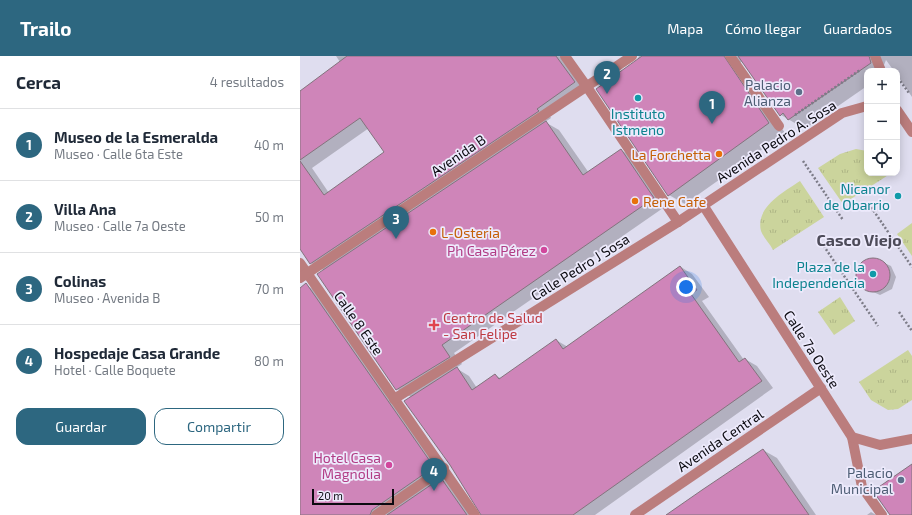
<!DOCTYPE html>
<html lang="es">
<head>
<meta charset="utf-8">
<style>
	body { margin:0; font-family:"Exo 2",sans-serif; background:#f6f6f7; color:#1f2937 }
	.controls { position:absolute; right:12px; top:12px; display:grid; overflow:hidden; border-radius:8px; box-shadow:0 2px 10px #0003 }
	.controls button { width:36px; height:36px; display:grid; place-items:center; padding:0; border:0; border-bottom:1px solid #e0e1e3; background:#fff; color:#1f2937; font:20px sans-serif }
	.scale { position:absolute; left:12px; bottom:10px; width:82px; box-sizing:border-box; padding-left:4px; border:2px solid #0b0a10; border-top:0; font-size:11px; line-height:14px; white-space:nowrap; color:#0b0a10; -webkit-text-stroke:3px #edeafc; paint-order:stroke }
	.you { position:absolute; left:386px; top:231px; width:14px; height:14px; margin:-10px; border:3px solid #fff; border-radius:50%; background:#1a73e8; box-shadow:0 0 0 6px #1a73e833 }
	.badge { display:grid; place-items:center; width:26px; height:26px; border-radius:50%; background:#2d6780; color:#fff; font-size:13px; font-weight:700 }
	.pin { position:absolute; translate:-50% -33px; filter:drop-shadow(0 1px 2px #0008) }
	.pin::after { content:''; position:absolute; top:21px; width:14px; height:12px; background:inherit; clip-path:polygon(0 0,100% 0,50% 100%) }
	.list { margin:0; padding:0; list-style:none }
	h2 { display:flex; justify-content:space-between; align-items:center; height:52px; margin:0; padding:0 16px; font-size:17px }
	h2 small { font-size:13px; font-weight:400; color:#747a83 }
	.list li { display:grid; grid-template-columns:26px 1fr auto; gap:12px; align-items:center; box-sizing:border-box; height:72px; padding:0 16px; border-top:1px solid #e0e1e3 }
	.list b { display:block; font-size:15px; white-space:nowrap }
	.list p { margin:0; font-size:13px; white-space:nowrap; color:#747a83 }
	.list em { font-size:13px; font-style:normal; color:#747a83 }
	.actions { display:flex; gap:8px; padding:12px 16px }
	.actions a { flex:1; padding:9px 0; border:1px solid #2d6780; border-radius:12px; text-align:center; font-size:14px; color:#2d6780 }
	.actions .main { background:#2d6780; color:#fff }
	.icon { flex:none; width:22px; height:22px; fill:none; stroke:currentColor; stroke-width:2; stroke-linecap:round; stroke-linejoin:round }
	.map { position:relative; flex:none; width:612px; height:459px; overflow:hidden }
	header { display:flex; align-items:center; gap:24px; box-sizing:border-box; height:56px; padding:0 20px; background:#2d6780; color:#fff }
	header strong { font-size:19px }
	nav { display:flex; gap:22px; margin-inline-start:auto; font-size:14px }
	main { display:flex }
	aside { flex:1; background:#fff }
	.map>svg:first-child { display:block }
	.grass { fill:url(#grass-tufts) }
	.shadow { fill:#0003; fill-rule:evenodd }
	.building { fill:#cf85b9; stroke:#83737d }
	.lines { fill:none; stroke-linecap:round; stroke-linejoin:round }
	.path { stroke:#7c7b87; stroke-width:2.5; stroke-dasharray:2 2; stroke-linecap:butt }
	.pedestrian { stroke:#bb7d7d; stroke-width:10 }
	.minor { stroke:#bb7d7d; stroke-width:10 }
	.tertiary { stroke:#bb7d7d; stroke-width:10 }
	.service-dot { fill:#5c6f8a; stroke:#edeafc; stroke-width:1.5 }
	.culture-dot { fill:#0f9aa8; stroke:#edeafc; stroke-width:1.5 }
	.food-dot { fill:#e8710a; stroke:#edeafc; stroke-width:1.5 }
	.hotel-dot { fill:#d1479c; stroke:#edeafc; stroke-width:1.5 }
	.health-dot { fill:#e0444e; stroke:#edeafc; stroke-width:1.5 }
	.labels { text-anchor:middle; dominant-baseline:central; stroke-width:3.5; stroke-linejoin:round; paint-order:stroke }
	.service-label { font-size:14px; fill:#4e5e75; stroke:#edeafc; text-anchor:end }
	.culture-label { font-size:14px; fill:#0d838f; stroke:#edeafc; text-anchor:end }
	.street-label { font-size:14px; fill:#0b0a10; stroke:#edeafc }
	.food-label { font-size:14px; fill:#c56008; stroke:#edeafc; text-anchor:start }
	.hotel-label { font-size:14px; fill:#b23c85; stroke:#edeafc; text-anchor:end }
	.health-label { font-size:14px; fill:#be3a42; stroke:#edeafc; text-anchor:start }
	.quarter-label { font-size:16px; font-weight:bold; fill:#4d4b59; stroke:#edeafc }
</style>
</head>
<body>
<header>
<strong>Trailo</strong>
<nav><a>Mapa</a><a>Cómo llegar</a><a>Guardados</a></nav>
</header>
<main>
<aside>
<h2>Cerca<small>4 resultados</small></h2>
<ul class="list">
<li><span class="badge">1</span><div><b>Museo de la Esmeralda</b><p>Museo · Calle 6ta Este</p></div><em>40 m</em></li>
<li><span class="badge">2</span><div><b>Villa Ana</b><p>Museo · Calle 7a Oeste</p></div><em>50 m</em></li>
<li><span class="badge">3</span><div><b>Colinas</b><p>Museo · Avenida B</p></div><em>70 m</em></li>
<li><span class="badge">4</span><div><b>Hospedaje Casa Grande</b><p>Hotel · Calle Boquete</p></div><em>80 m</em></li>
</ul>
<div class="actions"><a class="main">Guardar</a><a>Compartir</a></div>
</aside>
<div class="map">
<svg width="612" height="459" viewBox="0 0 612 459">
	<defs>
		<pattern id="grass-tufts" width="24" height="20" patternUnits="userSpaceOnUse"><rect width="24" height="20" fill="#cbd49c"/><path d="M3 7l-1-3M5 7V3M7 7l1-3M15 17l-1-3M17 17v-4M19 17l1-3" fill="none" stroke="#adb585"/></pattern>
	</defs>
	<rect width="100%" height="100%" fill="#dfddef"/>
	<g class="grass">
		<path d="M 556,93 L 567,95 L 567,117 L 590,118 L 543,148 L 518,112 L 540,98 Z"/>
		<path d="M 500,125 L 524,161 L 473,194 C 470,188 463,181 461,175 C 455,151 484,136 500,125 Z"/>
		<path d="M 612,167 L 612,200 L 597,178 Z"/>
		<path d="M 540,241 L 555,265 L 534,279 L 518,256 Z"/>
		<path d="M 608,294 L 612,300 L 612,344 L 598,353 L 588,354 L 571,344 L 559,326 Z"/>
	</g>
	<g class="shadow">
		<path d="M 36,0 L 264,0 L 287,34 L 250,60 L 251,62 L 245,66 L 259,74 L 289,117 L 321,94 L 334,102 L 366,150 L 154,297 L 162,308 L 156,312 L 169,320 L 177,332 L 195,319 L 202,323 L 256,284 L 268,291 L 381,211 L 392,218 L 409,241 L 402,245 L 444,304 L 445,303 L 457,310 L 473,332 L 295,459 L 182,459 L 111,341 L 97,333 L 25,215 L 11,207 L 0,191 L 0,36 L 40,6 ZM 69,72 L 86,97 L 29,137 L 12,112 Z"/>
		<path d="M 339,0 L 612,0 L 612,41 L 597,19 L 597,15 L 594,15 L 586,4 L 584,9 L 586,15 L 567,15 L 567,30 L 505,73 L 481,59 L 443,5 L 440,7 L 441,14 L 485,77 L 385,148 L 369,139 L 336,6 Z"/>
		<path d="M 573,202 L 591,210 L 596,221 L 592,233 L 580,239 L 562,231 L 557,219 L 561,207 Z"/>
		<path d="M 6,229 L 18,236 L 145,418 L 140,422 L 153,430 L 174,459 L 0,459 L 0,233 Z"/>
		<path d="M 463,394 L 477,402 L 516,459 L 368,459 Z"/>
		<path d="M 571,456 L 576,459 L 567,459 Z"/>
	</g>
	<g class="building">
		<path d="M 47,0 L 256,0 L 275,26 L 237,53 L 239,55 L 10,208 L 0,193 L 0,105 L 24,139 L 84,96 L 60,62 L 0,104 L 0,35 Z"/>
		<path d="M 342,0 L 424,0 L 469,67 L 368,140 L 296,33 Z"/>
		<path d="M 438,0 L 569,0 L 571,7 L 488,64 L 483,57 L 480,60 Z"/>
		<path d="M 246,65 L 283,119 L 321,93 L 354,142 L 142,289 L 150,301 L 96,334 L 17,218 Z"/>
		<circle cx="573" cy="219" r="17"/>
		<path d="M 380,210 L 397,234 L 391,238 L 439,306 L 445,302 L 462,325 L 273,459 L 181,459 L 150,409 L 104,345 L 157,311 L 172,334 L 195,318 L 199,323 L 256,283 L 263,293 Z"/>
		<path d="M 6,227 L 134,411 L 72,454 L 70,459 L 0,459 L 0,232 Z"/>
		<path d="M 463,393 L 509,459 L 366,459 L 402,434 Z"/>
		<path d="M 612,408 L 612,459 L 590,459 L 573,435 Z"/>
		<path d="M 141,422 L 167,459 L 87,459 Z"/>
	</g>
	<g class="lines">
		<g class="path">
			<path d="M 598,22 L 609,37"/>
			<path d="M 495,59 L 560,14"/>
			<path d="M 503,105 L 543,164"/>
			<path d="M 569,148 L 612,211"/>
			<path d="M 517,180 L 578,270"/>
			<path d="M 599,256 L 612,275"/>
		</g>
		<g class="pedestrian">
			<path d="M 430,0 L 479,70"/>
			<path d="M 575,0 L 581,15"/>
			<path d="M 287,31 L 378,166"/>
		</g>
		<g class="minor">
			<path d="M 265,0 L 287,31"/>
			<path d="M 597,54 L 612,76"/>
			<path d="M 403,149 L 552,381 L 562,431 L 582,459"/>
			<path d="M 0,207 L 175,459"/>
			<path d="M 94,343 L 378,166 L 542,57 L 567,50"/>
			<path d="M 552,381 L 580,389 L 612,383"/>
			<path d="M 76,459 L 144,412"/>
			<path d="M 335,459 L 521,332"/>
		</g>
		<path class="tertiary" d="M 0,222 L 332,0"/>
	</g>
	<g class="service-dot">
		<circle cx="499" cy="36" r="4"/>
		<circle cx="601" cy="424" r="4"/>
	</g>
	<g class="culture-dot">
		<circle cx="338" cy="42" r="4"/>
		<circle cx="598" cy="140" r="4"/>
		<circle cx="573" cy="218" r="4"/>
	</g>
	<g class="food-dot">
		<circle cx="419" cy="98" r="4"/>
		<circle cx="335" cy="145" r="4"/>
		<circle cx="133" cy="176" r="4"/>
	</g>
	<g class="hotel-dot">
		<circle cx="244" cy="194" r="4"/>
		<circle cx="89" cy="409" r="4"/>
	</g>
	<path class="health-dot" d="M132 263h4v4h4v4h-4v4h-4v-4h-4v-4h4z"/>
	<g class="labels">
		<g class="service-label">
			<text x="491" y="28">Palacio<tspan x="491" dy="16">Alianza</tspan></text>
			<text x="593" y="416">Palacio<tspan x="593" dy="16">Municipal</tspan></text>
		</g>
		<g class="culture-label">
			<text x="338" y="57" text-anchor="middle">Instituto<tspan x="338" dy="16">Istmeno</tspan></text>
			<text x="590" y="132">Nicanor<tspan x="590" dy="16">de Obarrio</tspan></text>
			<text x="565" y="210">Plaza de la<tspan x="565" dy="16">Independencia</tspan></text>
		</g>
		<g class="street-label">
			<text transform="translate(476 85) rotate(-33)">Avenida Pedro A. Sosa</text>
			<text transform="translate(158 99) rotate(-34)">Avenida B</text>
			<text transform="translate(280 211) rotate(-32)">Calle Pedro J Sosa</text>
			<text transform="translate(59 267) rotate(55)">Calle 8 Este</text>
			<text transform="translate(512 293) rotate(57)">Calle 7a Oeste</text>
			<text transform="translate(420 384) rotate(-34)">Avenida Central</text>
		</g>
		<g class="food-label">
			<text x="411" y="98" text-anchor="end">La Forchetta</text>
			<text x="343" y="145">Rene Cafe</text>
			<text x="141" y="176">L-Osteria</text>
		</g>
		<g class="hotel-label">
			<text x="236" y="194">Ph Casa Pérez</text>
			<text x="81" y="401">Hotel Casa<tspan x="81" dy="16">Magnolia</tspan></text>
		</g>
		<g class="health-label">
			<text x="143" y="261">Centro de Salud<tspan x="143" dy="16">- San Felipe</tspan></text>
		</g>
		<g class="quarter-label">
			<text x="559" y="183">Casco Viejo</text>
		</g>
	</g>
</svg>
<div class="controls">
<button>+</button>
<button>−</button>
<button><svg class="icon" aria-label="locate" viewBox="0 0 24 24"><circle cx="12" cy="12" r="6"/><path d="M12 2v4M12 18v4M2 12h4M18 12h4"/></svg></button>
</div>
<div class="scale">20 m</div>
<div class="you"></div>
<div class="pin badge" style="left:412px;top:68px">1</div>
<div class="pin badge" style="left:307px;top:38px">2</div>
<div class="pin badge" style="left:96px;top:183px">3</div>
<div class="pin badge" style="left:134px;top:435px">4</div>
</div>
</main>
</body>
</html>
